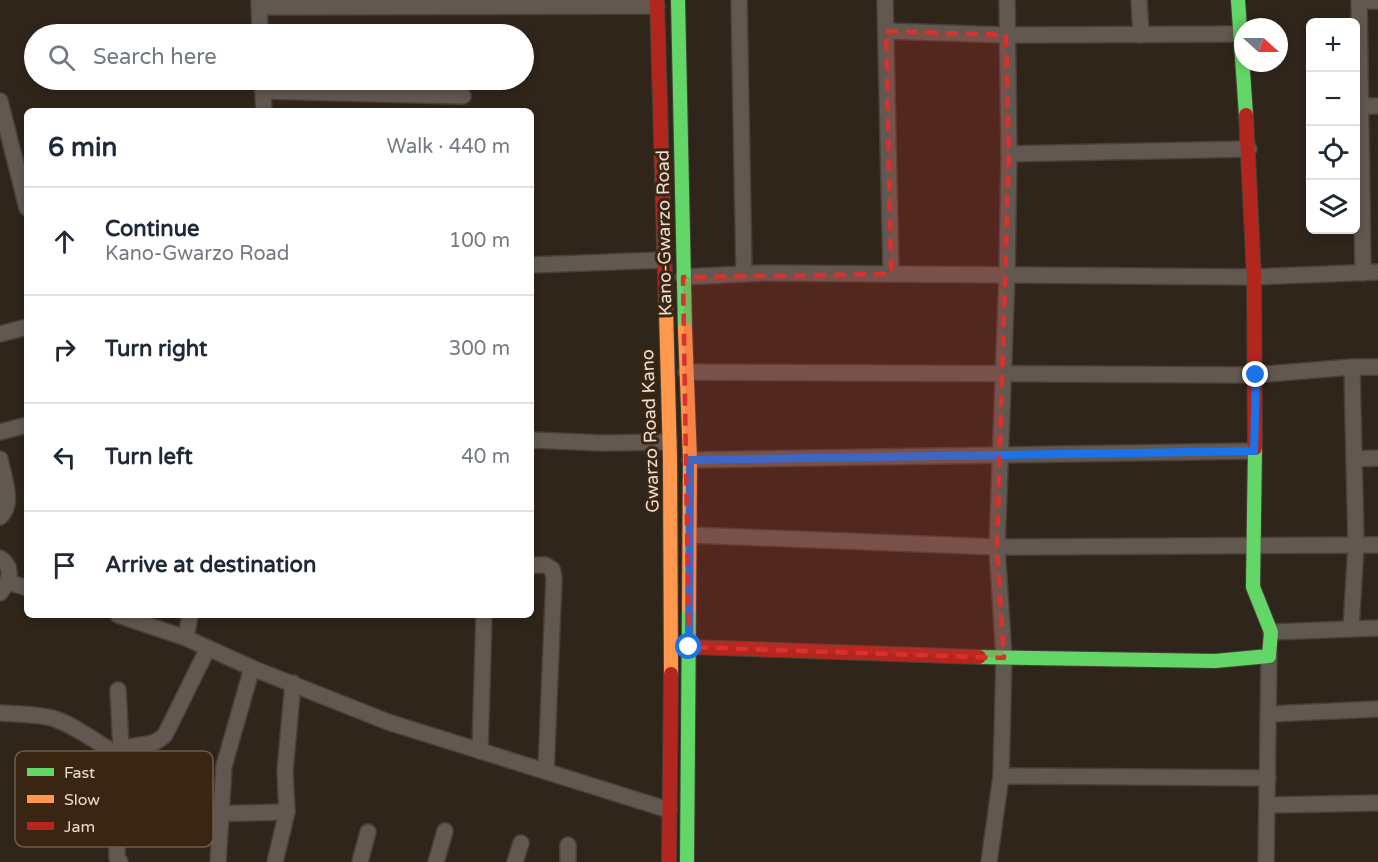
<!DOCTYPE html>
<html lang="en">
<head>
<meta charset="utf-8">
<style>
	body { margin:0; font-family:"Varela Round",sans-serif; background:#f2f2f3; color:#1f2937 }
	.controls { position:absolute; right:18px; top:18px; display:grid; overflow:hidden; border-radius:9px; box-shadow:0 3px 9px #0003 }
	.controls button { width:54px; height:54px; display:grid; place-items:center; padding:0; border:0; border-bottom:2px solid #e0e1e3; background:#fff; color:#1f2937; font:30px sans-serif }
	.compass { position:absolute; left:1234px; top:18px; width:54px; height:54px; border-radius:50%; background:#fff; box-shadow:0 3px 9px #0003; rotate:111deg }
	.stop { position:absolute; width:18px; height:18px; margin:-14px; border:4px solid #1a73e8; border-radius:50%; background:#fff }
	.stop.end { background:#1a73e8; border-color:#fff; box-shadow:0 2px 6px #0008 }
	.list { margin:0; padding:0; list-style:none }
	h2 { display:flex; justify-content:space-between; align-items:center; height:78px; margin:0; padding:0 24px; font-size:26px }
	h2 small { font-size:20px; font-weight:400; color:#747a83 }
	.list li { display:grid; grid-template-columns:39px 1fr auto; gap:18px; align-items:center; box-sizing:border-box; height:108px; padding:0 24px; border-top:2px solid #e0e1e3 }
	.list b { display:block; font-size:22px; white-space:nowrap }
	.list p { margin:0; font-size:20px; white-space:nowrap; color:#747a83 }
	.list em { font-size:20px; font-style:normal; color:#747a83 }
	.icon { flex:none; width:33px; height:33px; fill:none; stroke:currentColor; stroke-width:2; stroke-linecap:round; stroke-linejoin:round }
	.map { position:relative; flex:none; width:1378px; height:862px; overflow:hidden }
	.search { position:absolute; background:#fff; box-shadow:0 3px 9px #0003; left:24px; top:24px; width:510px; height:66px; display:flex; align-items:center; gap:15px; box-sizing:border-box; padding:0 21px; border-radius:33px; color:#747a83; font-size:22px }
	.panel { position:absolute; background:#fff; box-shadow:0 3px 9px #0003; left:24px; top:108px; width:510px; height:510px; border-radius:9px }
	.map>svg:first-child { display:block }
	.lines { fill:none; stroke-linecap:round; stroke-linejoin:round }
	.street-casing { stroke:#494037; stroke-width:18 }
	.fast-casing { stroke:#494037; stroke-width:16 }
	.slow-casing { stroke:#494037; stroke-width:16 }
	.jam-casing { stroke:#494037; stroke-width:16 }
	.street { stroke:#615951; stroke-width:15 }
	.fast { stroke:#63d668; stroke-width:14 }
	.slow { stroke:#ff974d; stroke-width:14 }
	.jam { stroke:#b3261e; stroke-width:14 }
	.route { stroke:#1a73e8; stroke-width:8 }
	.marked { fill:#d73130; fill-opacity:0.2; stroke:#d73130; stroke-width:4.5; stroke-dasharray:12 8; stroke-linejoin:round }
	.labels { text-anchor:middle; dominant-baseline:central; stroke-width:6; stroke-linejoin:round; paint-order:stroke }
	.street-label { font-size:18px; fill:#e9dcd0; stroke:#392511 }
	.key { fill:#392511; stroke:#6e5c4a; stroke-width:1.5 }
	.key-label { font-size:16px; fill:#e9dcd0 }
</style>
</head>
<body>
<div class="map">
<svg width="1378" height="862" viewBox="0 0 1378 862">
	<rect width="100%" height="100%" fill="#30251a"/>
	<g class="lines">
		<g class="street-casing">
			<g id="street">
				<path d="M 259,0 L 260,34"/>
				<path d="M 739,0 L 744,274"/>
				<path d="M 885,0 L 891,274"/>
				<path d="M 1139,0 L 1141,35"/>
				<path d="M 1359,0 L 1363,273"/>
				<path d="M 1359,1 L 1378,1"/>
				<path d="M 259,7 L 657,6"/>
				<path d="M 886,31 L 1006,35 L 1239,34"/>
				<path d="M 262,80 L 264,111"/>
				<path d="M 263,91 L 463,96"/>
				<path d="M 0,101 L 27,208"/>
				<path d="M 1360,106 L 1378,106"/>
				<path d="M 1009,154 L 1249,149"/>
				<path d="M 531,265 L 663,260"/>
				<path d="M 683,277 L 763,273 L 1254,277 L 1378,272"/>
				<path d="M 0,334 L 27,327"/>
				<path d="M 686,372 L 1256,375 L 1352,367 L 1378,367"/>
				<path d="M 0,432 L 27,425"/>
				<path d="M 531,440 L 603,443 L 669,442"/>
				<path d="M 0,459 C 3,476 15,504 0,517"/>
				<path d="M 1354,459 L 1378,458"/>
				<path d="M 690,460 L 1254,451"/>
				<path d="M 690,535 L 997,547 L 1378,545"/>
				<path d="M 0,558 C 15,568 9,581 0,593"/>
				<path d="M 531,565 L 545,565 L 552,569 L 554,578 L 546,771"/>
				<path d="M 8,582 L 27,588"/>
				<path d="M 118,615 L 186,638 L 252,668 L 388,722 L 669,810"/>
				<path d="M 1351,629 L 1356,545 L 1352,367"/>
				<path d="M 1271,632 L 1378,628"/>
				<path d="M 186,638 L 190,615"/>
				<path d="M 118,690 L 121,749"/>
				<path d="M 0,713 C 17,714 35,714 52,718 C 73,724 96,742 115,753"/>
				<path d="M 1269,714 L 1378,709"/>
				<path d="M 480,751 L 484,615"/>
				<path d="M 1001,776 L 1268,778"/>
				<path d="M 1267,805 L 1378,803"/>
				<path d="M 117,816 L 287,812"/>
				<path d="M 120,862 L 117,858 L 117,816 L 112,760 C 118,744 138,747 152,743 C 157,742 161,738 165,735 L 208,648"/>
				<path d="M 218,862 L 224,766 L 252,668"/>
				<path d="M 275,862 L 287,812 L 285,771 L 293,683"/>
				<path d="M 360,862 L 368,832"/>
				<path d="M 436,862 L 445,831"/>
				<path d="M 515,862 L 521,843"/>
				<path d="M 568,862 L 568,845"/>
				<path d="M 989,862 L 1001,776 L 1004,658 L 997,547 L 1007,274 L 1009,154 L 1007,0"/>
				<path d="M 1266,862 L 1269,656"/>
			</g>
		</g>
		<g class="fast-casing">
			<g id="fast">
				<path d="M 678,0 L 685,329"/>
				<path d="M 1238,0 L 1246,115"/>
				<path d="M 979,657 L 1215,661 L 1269,656 L 1271,632 L 1253,587 L 1255,448"/>
				<path d="M 687,862 L 689,608"/>
			</g>
		</g>
		<g class="slow-casing">
			<g id="slow">
				<path d="M 666,310 L 670,459 L 671,674"/>
				<path d="M 685,329 L 690,460 L 689,608"/>
			</g>
		</g>
		<g class="jam-casing">
			<g id="jam">
				<path d="M 657,0 L 666,310"/>
				<path d="M 1246,115 L 1254,277 L 1255,448"/>
				<path d="M 689,647 L 979,657"/>
				<path d="M 669,862 L 671,674"/>
			</g>
		</g>
		<use href="#street" class="street"/>
		<use href="#fast" class="fast"/>
		<use href="#slow" class="slow"/>
		<use href="#jam" class="jam"/>
	</g>
	<g class="lines">
		<path class="route" d="M 689,647 L 690,460 L 1254,451 L 1256,375"/>
	</g>
	<path class="marked" d="M 886,31 L 1006,35 L 1009,154 L 997,547 L 1004,658 L 689,647 L 683,277 L 891,274 Z"/>
	<g class="labels">
		<g class="street-label">
			<text transform="translate(664 233) rotate(-91)">Kano-Gwarzo Road</text>
			<text transform="translate(650 431) rotate(-92)">Gwarzo Road Kano</text>
		</g>
	</g>
	<rect x="15" y="751" width="198" height="96" rx="9" class="key"/>
	<rect x="27" y="768" width="27" height="8" fill="#63d668"/>
	<rect x="27" y="795" width="27" height="8" fill="#ff974d"/>
	<rect x="27" y="822" width="27" height="8" fill="#b3261e"/>
	<g class="key-label">
		<text x="64" y="778">Fast</text>
		<text x="64" y="805">Slow</text>
		<text x="64" y="832">Jam</text>
	</g>
</svg>
<div class="controls">
<button>+</button>
<button>−</button>
<button><svg class="icon" aria-label="locate" viewBox="0 0 24 24"><circle cx="12" cy="12" r="6"/><path d="M12 2v4M12 18v4M2 12h4M18 12h4"/></svg></button>
<button><svg class="icon" aria-label="layers" viewBox="0 0 24 24"><path d="M12 4l9 5-9 5-9-5zM3 14l9 5 9-5"/></svg></button>
</div>
<svg class="compass" viewBox="-18 -18 36 36"><path d="M0-13l5 13h-10z" fill="#e53935"/><path d="M0 13l5-13h-10z" fill="#747a83"/></svg>
<div class="stop" style="left:689px;top:647px"></div>
<div class="stop end" style="left:1256px;top:375px"></div>
<div class="search"><svg class="icon" aria-label="search" viewBox="0 0 24 24"><circle cx="10" cy="10" r="6"/><path d="M15 15l6 6"/></svg>Search here</div>
<section class="panel">
<h2>6 min<small>Walk · 440 m</small></h2>
<ul class="list">
<li><svg class="icon" aria-label="ahead" viewBox="0 0 24 24"><path d="M12 20V5M6 11l6-6 6 6"/></svg><div><b>Continue</b><p>Kano-Gwarzo Road</p></div><em>100 m</em></li>
<li><svg class="icon" aria-label="right" viewBox="0 0 24 24"><path d="M7 20v-9h11M14 6l5 5-5 5"/></svg><div><b>Turn right</b></div><em>300 m</em></li>
<li><svg class="icon" aria-label="left" viewBox="0 0 24 24"><path d="M17 20v-9H6M10 6l-5 5 5 5"/></svg><div><b>Turn left</b></div><em>40 m</em></li>
<li><svg class="icon" aria-label="arrive" viewBox="0 0 24 24"><path d="M6 21V4h12l-3 4 3 4H6"/></svg><div><b>Arrive at destination</b></div></li>
</ul>
</section>
</div>
</body>
</html>
